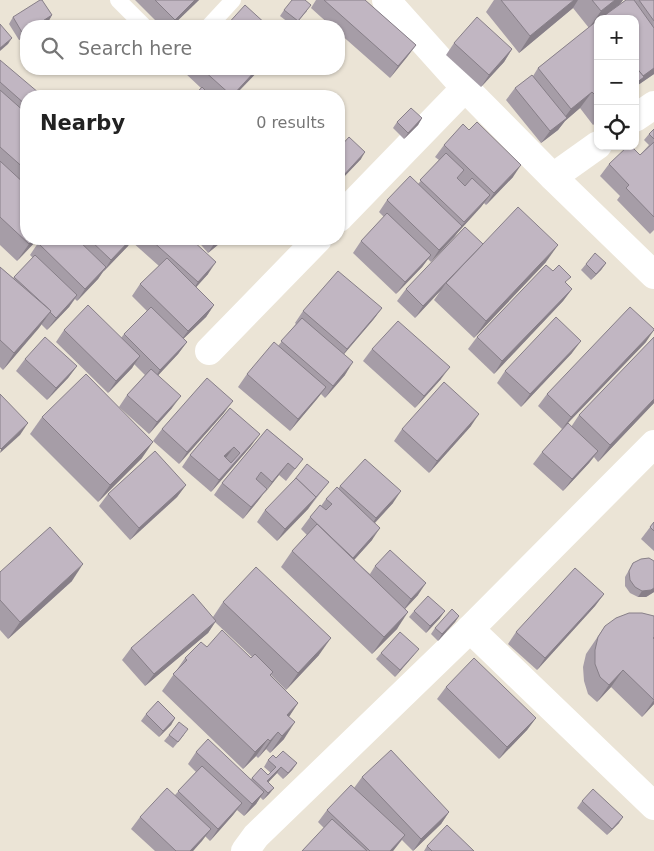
<!DOCTYPE html>
<html lang="en">
<head>
<meta charset="utf-8">
<style>
	body { margin:0; font-family:"DejaVu Sans",sans-serif; background:#f6f6f6; color:#222 }
	.controls { position:absolute; right:15px; top:15px; display:grid; overflow:hidden; border-radius:10px; box-shadow:0 1px 4px #0004 }
	.controls button { width:45px; height:45px; display:grid; place-items:center; padding:0; border:0; border-bottom:1px solid #e0e0e0; background:#fff; color:#222; font:25px sans-serif }
	.list { margin:0; padding:0; list-style:none }
	h2 { display:flex; justify-content:space-between; align-items:center; height:65px; margin:0; padding:0 20px; font-size:21px }
	h2 small { font-size:16px; font-weight:400; color:#767676 }
	.icon { flex:none; width:28px; height:28px; fill:none; stroke:currentColor; stroke-width:2; stroke-linecap:round; stroke-linejoin:round }
	.map { position:relative; flex:none; width:654px; height:851px; overflow:hidden }
	.search { position:absolute; background:#fff; box-shadow:0 1px 4px #0004; left:20px; top:20px; width:325px; height:55px; display:flex; align-items:center; gap:12px; box-sizing:border-box; padding:0 18px; border-radius:20px; color:#767676; font-size:19px }
	.panel { position:absolute; background:#fff; box-shadow:0 1px 4px #0004; left:20px; top:90px; width:325px; height:155px; border-radius:20px }
	.map>svg:first-child { display:block }
	.lines { fill:none; stroke-linecap:round; stroke-linejoin:round }
	.service { stroke:#fff; stroke-width:16 }
	.minor { stroke:#fff; stroke-width:28 }
	.wall { fill:#a69da7 }
	.shaded-wall { fill:#877f88 }
	.building { fill:#c1b6c2; stroke:#877f88; fill-rule:evenodd }
</style>
</head>
<body>
<div class="map">
<svg width="654" height="851" viewBox="0 0 654 851">
	<rect width="100%" height="100%" fill="#ebe4d6"/>
	<g class="lines">
		<g class="service">
			<path d="M 118,0 L 144,26"/>
			<path d="M 209,26 L 233,0"/>
		</g>
		<g class="minor">
			<path d="M 386,0 L 465,88 L 553,177 L 654,275"/>
			<path d="M 635,118 L 654,105"/>
			<path d="M 553,177 L 598,145"/>
			<path d="M 339,218 L 465,88"/>
			<path d="M 209,351 L 318,239"/>
			<path d="M 470,629 L 654,806"/>
			<path d="M 245,851 L 256,836 L 470,629 L 654,444"/>
		</g>
	</g>
	<g class="wall">
		<path d="M 135,0 L 199,0 L 172,26 L 161,26 Z"/>
		<path d="M 316,0 L 365,0 L 416,45 L 407,57 L 390,78 L 339,33 L 339,26 L 331,26 L 311,8 Z"/>
		<path d="M 494,0 L 623,0 L 620,4 L 613,9 L 626,0 L 654,0 L 654,74 L 638,85 L 635,89 L 635,19 L 598,19 L 598,121 L 593,125 L 580,108 L 565,121 L 558,130 L 541,143 L 506,100 L 515,88 L 533,76 L 538,68 L 589,28 L 573,8 L 519,53 L 486,12 Z"/>
		<path d="M 284,10 L 307,11 L 294,26 L 293,26 L 280,16 Z"/>
		<path d="M 52,15 L 48,22 L 40,26 L 26,26 L 26,35 L 19,40 L 9,24 L 13,17 Z"/>
		<path d="M 454,43 L 512,49 L 504,62 L 481,87 L 446,55 Z"/>
		<path d="M 0,60 L 26,96 L 26,111 L 25,112 L 26,113 L 26,239 L 38,239 L 17,261 L 0,245 Z"/>
		<path d="M 188,69 L 260,69 L 234,96 L 193,96 L 201,88 L 185,73 Z"/>
		<path d="M 422,118 L 418,125 L 404,139 L 393,128 L 397,122 Z"/>
		<path d="M 654,129 L 654,230 L 650,234 L 617,200 L 620,196 L 600,176 L 609,164 L 640,155 L 649,145 L 644,140 L 649,134 Z"/>
		<path d="M 444,145 L 513,177 L 486,205 L 484,203 L 458,232 L 454,238 L 431,262 L 428,259 L 422,267 L 396,294 L 353,253 L 361,241 L 384,217 L 379,212 L 387,200 L 418,184 L 439,160 L 435,157 Z"/>
		<path d="M 339,148 L 361,159 L 339,182 Z"/>
		<path d="M 43,239 L 191,239 L 208,274 L 196,287 L 214,305 L 206,317 L 183,339 L 187,342 L 178,354 L 158,375 L 172,408 L 149,434 L 119,407 L 127,395 L 145,375 L 134,364 L 132,368 L 108,393 L 56,342 L 64,330 L 121,338 L 124,334 L 147,311 L 132,296 L 140,284 L 159,266 L 131,241 L 128,246 L 103,272 L 98,279 L 77,301 L 75,299 L 69,307 L 47,330 L 41,324 L 3,370 L 0,367 L 0,267 L 13,278 L 33,258 L 30,255 L 38,243 Z"/>
		<path d="M 196,239 L 225,239 L 208,253 Z"/>
		<path d="M 479,248 L 546,262 L 474,338 L 434,300 L 441,290 L 415,318 L 397,301 L 406,289 Z"/>
		<path d="M 606,263 L 601,270 L 591,280 L 581,270 L 586,264 Z"/>
		<path d="M 566,283 L 572,289 L 563,301 L 494,374 L 468,349 L 477,337 Z"/>
		<path d="M 382,308 L 373,320 L 344,354 L 345,375 L 325,398 L 321,394 L 290,431 L 238,387 L 247,374 L 278,346 L 296,324 L 295,323 L 303,311 Z"/>
		<path d="M 646,342 L 568,423 L 571,427 L 579,415 L 654,403 L 598,462 L 594,457 L 589,463 L 563,491 L 533,464 L 542,452 L 562,429 L 538,406 L 547,394 Z"/>
		<path d="M 372,349 L 441,379 L 415,408 L 363,361 Z"/>
		<path d="M 572,353 L 521,407 L 497,383 L 505,371 Z"/>
		<path d="M 25,359 L 77,366 L 68,378 L 47,400 L 16,371 Z"/>
		<path d="M 230,408 L 251,446 L 211,492 L 182,467 L 190,455 Z"/>
		<path d="M 224,413 L 179,464 L 153,441 L 162,429 Z"/>
		<path d="M 42,417 L 142,458 L 98,502 L 30,434 Z"/>
		<path d="M 471,426 L 429,473 L 394,441 L 402,429 Z"/>
		<path d="M 267,429 L 303,459 L 286,481 L 279,475 L 264,493 L 243,519 L 214,495 L 222,483 Z"/>
		<path d="M 329,482 L 308,509 L 277,541 L 257,522 L 265,510 Z"/>
		<path d="M 186,485 L 177,497 L 130,540 L 99,506 L 108,494 Z"/>
		<path d="M 340,486 L 393,503 L 375,523 L 372,540 L 354,560 L 370,574 L 375,566 L 418,595 L 405,609 L 397,629 L 372,654 L 281,567 L 292,551 L 307,535 L 301,529 L 310,517 L 321,506 L 326,499 L 338,489 Z"/>
		<path d="M 654,522 L 654,551 L 641,539 Z"/>
		<path d="M 633,563 L 654,592 L 646,597 L 638,597 L 630,593 L 625,586 L 625,577 Z"/>
		<path d="M 0,572 L 72,581 L 8,639 L 0,630 Z"/>
		<path d="M 604,594 L 595,606 L 537,670 L 508,644 L 516,632 Z"/>
		<path d="M 223,602 L 319,655 L 286,690 L 271,675 L 270,676 L 298,703 L 289,716 L 284,739 L 270,753 L 266,749 L 258,758 L 256,756 L 243,769 L 162,691 L 185,658 L 207,647 L 251,658 L 252,657 L 215,622 L 208,633 L 145,686 L 122,660 L 131,648 L 213,617 Z"/>
		<path d="M 414,611 L 440,618 L 426,633 L 409,617 Z"/>
		<path d="M 459,616 L 455,622 L 438,641 L 431,634 L 435,628 Z"/>
		<path d="M 654,616 L 654,704 L 642,717 L 611,687 L 597,702 L 588,694 L 584,681 L 583,667 L 586,654 L 605,626 Z"/>
		<path d="M 381,653 L 414,655 L 395,677 L 376,659 Z"/>
		<path d="M 446,687 L 536,718 L 527,730 L 499,759 L 437,699 Z"/>
		<path d="M 146,714 L 175,718 L 171,725 L 159,737 L 141,721 Z"/>
		<path d="M 169,735 L 184,735 L 173,748 L 164,741 Z"/>
		<path d="M 196,752 L 251,779 L 252,778 L 268,775 L 271,773 L 264,767 L 268,760 L 276,758 L 297,763 L 292,770 L 283,779 L 277,773 L 268,782 L 274,788 L 269,794 L 263,800 L 260,797 L 256,804 L 244,816 L 237,810 L 233,815 L 210,841 L 205,836 L 193,851 L 155,851 L 131,829 L 140,817 L 175,795 L 196,772 L 188,764 Z"/>
		<path d="M 362,777 L 449,812 L 441,824 L 413,851 L 402,840 L 393,851 L 302,851 L 324,828 L 318,822 L 327,810 L 354,788 Z"/>
		<path d="M 582,801 L 619,823 L 607,835 L 577,808 Z"/>
		<path d="M 427,846 L 474,851 L 424,851 Z"/>
	</g>
	<g class="shaded-wall">
		<path d="M 195,0 L 199,0 L 172,26 L 170,26 L 175,20 Z"/>
		<path d="M 574,0 L 578,0 L 573,8 L 519,53 L 530,36 Z"/>
		<path d="M 615,0 L 623,0 L 620,4 L 601,19 L 601,18 L 600,19 L 598,19 L 598,21 L 589,28 L 601,11 Z"/>
		<path d="M 52,15 L 48,22 L 40,26 L 35,26 Z"/>
		<path d="M 26,32 L 26,35 L 19,40 L 23,34 Z"/>
		<path d="M 12,38 L 8,44 L 0,51 L 0,48 Z"/>
		<path d="M 416,45 L 407,57 L 390,78 L 398,66 Z"/>
		<path d="M 512,49 L 504,62 L 481,87 L 489,75 Z"/>
		<path d="M 654,68 L 654,74 L 638,85 L 635,89 L 635,84 L 642,76 Z"/>
		<path d="M 257,69 L 260,69 L 234,96 L 232,96 Z"/>
		<path d="M 592,92 L 580,108 L 565,121 L 558,130 L 541,143 L 550,131 L 561,122 L 571,109 Z"/>
		<path d="M 422,118 L 418,125 L 404,139 L 408,133 Z"/>
		<path d="M 365,152 L 361,159 L 339,182 L 342,177 Z"/>
		<path d="M 521,165 L 513,177 L 486,205 L 494,193 Z"/>
		<path d="M 490,195 L 481,207 L 431,262 L 439,250 Z"/>
		<path d="M 34,239 L 38,239 L 17,261 L 29,244 Z"/>
		<path d="M 131,239 L 133,239 L 128,246 L 103,272 L 111,260 Z"/>
		<path d="M 219,239 L 225,239 L 208,253 L 216,241 Z"/>
		<path d="M 483,244 L 474,256 L 446,283 L 441,290 L 415,318 L 423,306 Z"/>
		<path d="M 558,245 L 546,262 L 474,338 L 486,321 Z"/>
		<path d="M 431,255 L 422,267 L 396,294 L 405,282 Z"/>
		<path d="M 216,262 L 208,274 L 190,294 L 198,282 Z"/>
		<path d="M 606,263 L 601,270 L 591,280 L 596,274 Z"/>
		<path d="M 106,267 L 98,279 L 77,301 L 85,289 Z"/>
		<path d="M 572,289 L 563,301 L 494,374 L 502,361 Z"/>
		<path d="M 77,295 L 69,307 L 47,330 L 56,318 Z"/>
		<path d="M 214,305 L 206,317 L 179,343 L 188,331 Z"/>
		<path d="M 382,308 L 373,320 L 338,361 L 347,349 Z"/>
		<path d="M 51,311 L 39,328 L 3,370 L 14,353 Z"/>
		<path d="M 654,330 L 646,342 L 562,429 L 571,417 Z"/>
		<path d="M 581,341 L 572,353 L 521,407 L 530,394 Z"/>
		<path d="M 187,342 L 178,354 L 152,382 L 160,370 Z"/>
		<path d="M 140,356 L 132,368 L 108,393 L 116,381 Z"/>
		<path d="M 353,362 L 345,375 L 325,398 L 333,386 Z"/>
		<path d="M 77,366 L 68,378 L 47,400 L 56,388 Z"/>
		<path d="M 450,367 L 441,379 L 415,408 L 424,396 Z"/>
		<path d="M 326,387 L 317,399 L 290,431 L 298,419 Z"/>
		<path d="M 181,396 L 172,408 L 149,434 L 157,422 Z"/>
		<path d="M 654,399 L 654,403 L 598,462 L 610,445 Z"/>
		<path d="M 233,401 L 224,413 L 179,464 L 187,452 Z"/>
		<path d="M 479,414 L 471,426 L 429,473 L 437,461 Z"/>
		<path d="M 28,423 L 20,435 L 0,453 L 1,449 Z"/>
		<path d="M 260,434 L 251,446 L 211,492 L 219,480 Z"/>
		<path d="M 153,442 L 142,458 L 98,502 L 110,485 Z"/>
		<path d="M 234,447 L 225,459 L 224,456 Z"/>
		<path d="M 598,451 L 589,463 L 563,491 L 572,479 Z"/>
		<path d="M 288,463 L 279,475 L 264,494 L 272,482 Z"/>
		<path d="M 186,485 L 177,497 L 130,540 L 139,528 Z"/>
		<path d="M 267,489 L 258,501 L 243,519 L 251,507 Z"/>
		<path d="M 401,491 L 393,503 L 368,530 L 376,518 Z"/>
		<path d="M 316,497 L 308,509 L 277,541 L 285,529 Z"/>
		<path d="M 380,528 L 372,540 L 345,570 L 353,558 Z"/>
		<path d="M 83,564 L 72,581 L 8,639 L 20,622 Z"/>
		<path d="M 426,583 L 418,595 L 402,612 L 411,599 Z"/>
		<path d="M 654,588 L 654,592 L 646,597 L 638,597 L 642,591 Z"/>
		<path d="M 604,594 L 595,606 L 537,670 L 545,658 Z"/>
		<path d="M 445,611 L 440,618 L 426,633 L 430,626 Z"/>
		<path d="M 408,612 L 397,629 L 372,654 L 384,637 Z"/>
		<path d="M 459,616 L 455,622 L 438,641 L 442,634 Z"/>
		<path d="M 216,621 L 208,633 L 145,686 L 154,674 Z"/>
		<path d="M 331,638 L 319,655 L 286,690 L 298,673 Z"/>
		<path d="M 419,649 L 414,655 L 395,677 L 400,670 Z"/>
		<path d="M 623,670 L 611,687 L 597,702 L 609,685 Z"/>
		<path d="M 654,700 L 654,704 L 642,717 Z"/>
		<path d="M 298,703 L 287,720 L 287,715 Z"/>
		<path d="M 175,718 L 171,725 L 159,737 L 163,731 Z"/>
		<path d="M 536,718 L 527,730 L 499,759 L 507,747 Z"/>
		<path d="M 295,722 L 284,739 L 270,753 L 282,736 Z"/>
		<path d="M 278,732 L 266,749 L 258,758 L 270,741 Z"/>
		<path d="M 268,739 L 256,756 L 243,769 L 255,752 Z"/>
		<path d="M 297,763 L 292,770 L 283,779 L 288,773 Z"/>
		<path d="M 281,767 L 277,773 L 263,788 L 267,781 Z"/>
		<path d="M 274,788 L 269,794 L 263,800 L 268,793 Z"/>
		<path d="M 264,792 L 256,804 L 244,816 L 252,804 Z"/>
		<path d="M 242,803 L 233,815 L 210,841 L 218,829 Z"/>
		<path d="M 449,812 L 441,824 L 413,851 L 421,839 Z"/>
		<path d="M 623,817 L 619,823 L 607,835 L 612,829 Z"/>
		<path d="M 211,829 L 202,841 L 193,851 L 190,851 Z"/>
		<path d="M 405,835 L 393,851 L 390,851 Z"/>
	</g>
	<g class="building">
		<path d="M 40,0 L 42,0 L 52,15 L 35,26 L 26,26 L 26,32 L 23,34 L 13,17 Z"/>
		<path d="M 155,0 L 195,0 L 175,20 Z"/>
		<path d="M 292,0 L 305,0 L 311,5 L 298,21 L 284,10 Z"/>
		<path d="M 324,0 L 365,0 L 416,45 L 398,66 Z"/>
		<path d="M 501,0 L 574,0 L 530,36 Z"/>
		<path d="M 592,0 L 615,0 L 601,11 Z"/>
		<path d="M 626,0 L 634,0 L 654,28 L 654,68 L 643,76 L 635,66 L 635,19 L 601,19 L 601,18 Z"/>
		<path d="M 639,0 L 654,0 L 654,21 Z"/>
		<path d="M 245,5 L 268,26 L 226,26 Z"/>
		<path d="M 477,17 L 512,49 L 489,75 L 454,43 Z"/>
		<path d="M 598,20 L 598,98 L 592,92 L 571,109 L 538,68 Z"/>
		<path d="M 0,24 L 12,38 L 0,48 Z"/>
		<path d="M 0,60 L 39,93 L 37,96 L 26,96 L 26,105 L 0,82 Z"/>
		<path d="M 635,66 L 644,77 L 635,84 Z"/>
		<path d="M 202,69 L 257,69 L 232,96 Z"/>
		<path d="M 532,75 L 567,118 L 550,131 L 515,88 Z"/>
		<path d="M 202,87 L 211,96 L 194,96 Z"/>
		<path d="M 0,90 L 26,113 L 26,170 L 0,147 Z"/>
		<path d="M 411,108 L 422,118 L 408,133 L 397,122 Z"/>
		<path d="M 477,122 L 521,165 L 494,193 L 444,145 L 463,124 L 469,130 Z"/>
		<path d="M 654,129 L 654,139 L 649,134 Z"/>
		<path d="M 349,137 L 365,152 L 342,177 L 339,173 L 339,148 Z"/>
		<path d="M 654,142 L 654,217 L 626,188 L 629,185 L 609,164 L 628,146 L 631,146 L 640,155 Z"/>
		<path d="M 446,153 L 464,170 L 457,178 L 465,186 L 472,178 L 490,195 L 464,222 L 420,180 Z"/>
		<path d="M 0,161 L 26,185 L 26,239 L 34,239 L 29,244 L 0,217 Z"/>
		<path d="M 410,176 L 462,226 L 439,250 L 387,200 Z"/>
		<path d="M 518,207 L 558,245 L 486,321 L 446,283 Z"/>
		<path d="M 387,213 L 431,255 L 405,282 L 361,241 Z"/>
		<path d="M 465,227 L 483,244 L 423,306 L 406,289 Z"/>
		<path d="M 43,239 L 77,239 L 106,267 L 85,289 L 38,243 Z"/>
		<path d="M 89,239 L 131,239 L 111,260 Z"/>
		<path d="M 150,239 L 191,239 L 216,262 L 198,282 Z"/>
		<path d="M 595,253 L 606,263 L 596,274 L 586,264 Z"/>
		<path d="M 35,255 L 77,295 L 56,318 L 50,312 L 51,311 L 14,277 Z"/>
		<path d="M 167,258 L 214,305 L 188,331 L 140,284 Z"/>
		<path d="M 546,265 L 553,271 L 559,265 L 571,277 L 565,282 L 572,289 L 502,361 L 477,337 Z"/>
		<path d="M 0,267 L 51,311 L 14,353 L 0,340 Z"/>
		<path d="M 338,271 L 382,308 L 347,349 L 303,311 Z"/>
		<path d="M 88,305 L 140,356 L 116,381 L 64,330 Z"/>
		<path d="M 151,307 L 187,342 L 160,370 L 124,334 Z"/>
		<path d="M 630,307 L 654,329 L 654,330 L 571,417 L 547,394 Z"/>
		<path d="M 556,317 L 581,341 L 530,394 L 505,371 Z"/>
		<path d="M 302,318 L 353,362 L 333,386 L 281,341 Z"/>
		<path d="M 398,321 L 450,367 L 424,396 L 372,349 Z"/>
		<path d="M 45,337 L 77,366 L 56,388 L 25,359 Z"/>
		<path d="M 654,337 L 654,399 L 610,445 L 579,415 Z"/>
		<path d="M 274,342 L 326,387 L 298,419 L 247,374 Z"/>
		<path d="M 151,369 L 181,396 L 157,422 L 127,395 Z"/>
		<path d="M 86,374 L 153,442 L 110,485 L 42,417 Z"/>
		<path d="M 207,378 L 233,401 L 187,452 L 162,429 Z"/>
		<path d="M 444,382 L 479,414 L 437,461 L 402,429 Z"/>
		<path d="M 0,394 L 28,423 L 1,449 L 0,448 Z"/>
		<path d="M 230,408 L 260,434 L 219,480 L 190,455 ZM 234,447 L 240,453 L 231,463 L 224,456 Z"/>
		<path d="M 568,423 L 598,451 L 572,479 L 542,452 Z"/>
		<path d="M 267,429 L 303,459 L 295,469 L 288,463 L 272,482 L 261,472 L 256,479 L 267,489 L 251,507 L 222,483 Z"/>
		<path d="M 155,451 L 186,485 L 139,528 L 108,494 Z"/>
		<path d="M 365,459 L 401,491 L 376,518 L 340,486 Z"/>
		<path d="M 307,464 L 329,482 L 316,497 L 296,478 L 295,479 Z"/>
		<path d="M 296,478 L 316,497 L 285,529 L 265,510 Z"/>
		<path d="M 337,487 L 380,528 L 353,558 L 310,517 L 320,505 L 326,510 L 332,504 L 326,499 Z"/>
		<path d="M 654,522 L 654,531 L 650,527 Z"/>
		<path d="M 317,524 L 408,612 L 384,637 L 292,551 Z"/>
		<path d="M 50,527 L 83,564 L 20,622 L 0,600 L 0,572 Z"/>
		<path d="M 390,550 L 426,583 L 411,599 L 375,566 Z"/>
		<path d="M 649,558 L 654,561 L 654,588 L 651,590 L 642,591 L 635,587 L 630,580 L 629,571 L 633,563 L 641,559 Z"/>
		<path d="M 256,567 L 331,638 L 298,673 L 223,602 Z"/>
		<path d="M 575,568 L 604,594 L 545,658 L 516,632 Z"/>
		<path d="M 193,594 L 216,621 L 154,674 L 131,648 Z"/>
		<path d="M 428,596 L 445,611 L 430,626 L 414,611 Z"/>
		<path d="M 452,609 L 459,616 L 442,634 L 435,628 Z"/>
		<path d="M 629,613 L 642,613 L 654,616 L 654,637 L 653,638 L 654,639 L 654,700 L 623,670 L 609,685 L 600,677 L 595,664 L 595,650 L 598,637 L 605,626 L 616,618 Z"/>
		<path d="M 222,630 L 251,658 L 255,654 L 273,672 L 270,675 L 298,703 L 287,715 L 295,722 L 282,736 L 278,732 L 270,741 L 268,739 L 255,752 L 173,674 L 187,660 L 185,658 L 201,642 L 207,647 Z"/>
		<path d="M 400,632 L 419,649 L 400,670 L 381,653 Z"/>
		<path d="M 474,658 L 536,718 L 507,747 L 446,687 Z"/>
		<path d="M 158,701 L 175,718 L 163,731 L 146,714 Z"/>
		<path d="M 179,722 L 188,729 L 178,742 L 169,735 Z"/>
		<path d="M 208,739 L 264,792 L 252,804 L 196,752 Z"/>
		<path d="M 391,750 L 449,812 L 421,839 L 362,777 Z"/>
		<path d="M 283,751 L 297,763 L 288,773 L 281,767 L 267,781 L 274,788 L 268,793 L 252,778 L 261,768 L 268,775 L 276,767 L 268,760 L 273,755 L 276,758 Z"/>
		<path d="M 202,766 L 242,803 L 218,829 L 178,791 Z"/>
		<path d="M 351,785 L 405,835 L 390,851 L 370,851 L 327,810 Z"/>
		<path d="M 167,788 L 211,829 L 190,851 L 176,851 L 140,817 Z"/>
		<path d="M 593,789 L 623,817 L 612,829 L 582,801 Z"/>
		<path d="M 332,819 L 367,851 L 302,851 Z"/>
		<path d="M 447,825 L 474,851 L 432,851 L 427,846 Z"/>
	</g>
</svg>
<div class="controls">
<button>+</button>
<button>−</button>
<button><svg class="icon" aria-label="locate" viewBox="0 0 24 24"><circle cx="12" cy="12" r="6"/><path d="M12 2v4M12 18v4M2 12h4M18 12h4"/></svg></button>
</div>
<div class="search"><svg class="icon" aria-label="search" viewBox="0 0 24 24"><circle cx="10" cy="10" r="6"/><path d="M15 15l6 6"/></svg>Search here</div>
<section class="panel">
<h2>Nearby<small>0 results</small></h2>
<ul class="list">
</ul>
</section>
</div>
</body>
</html>
